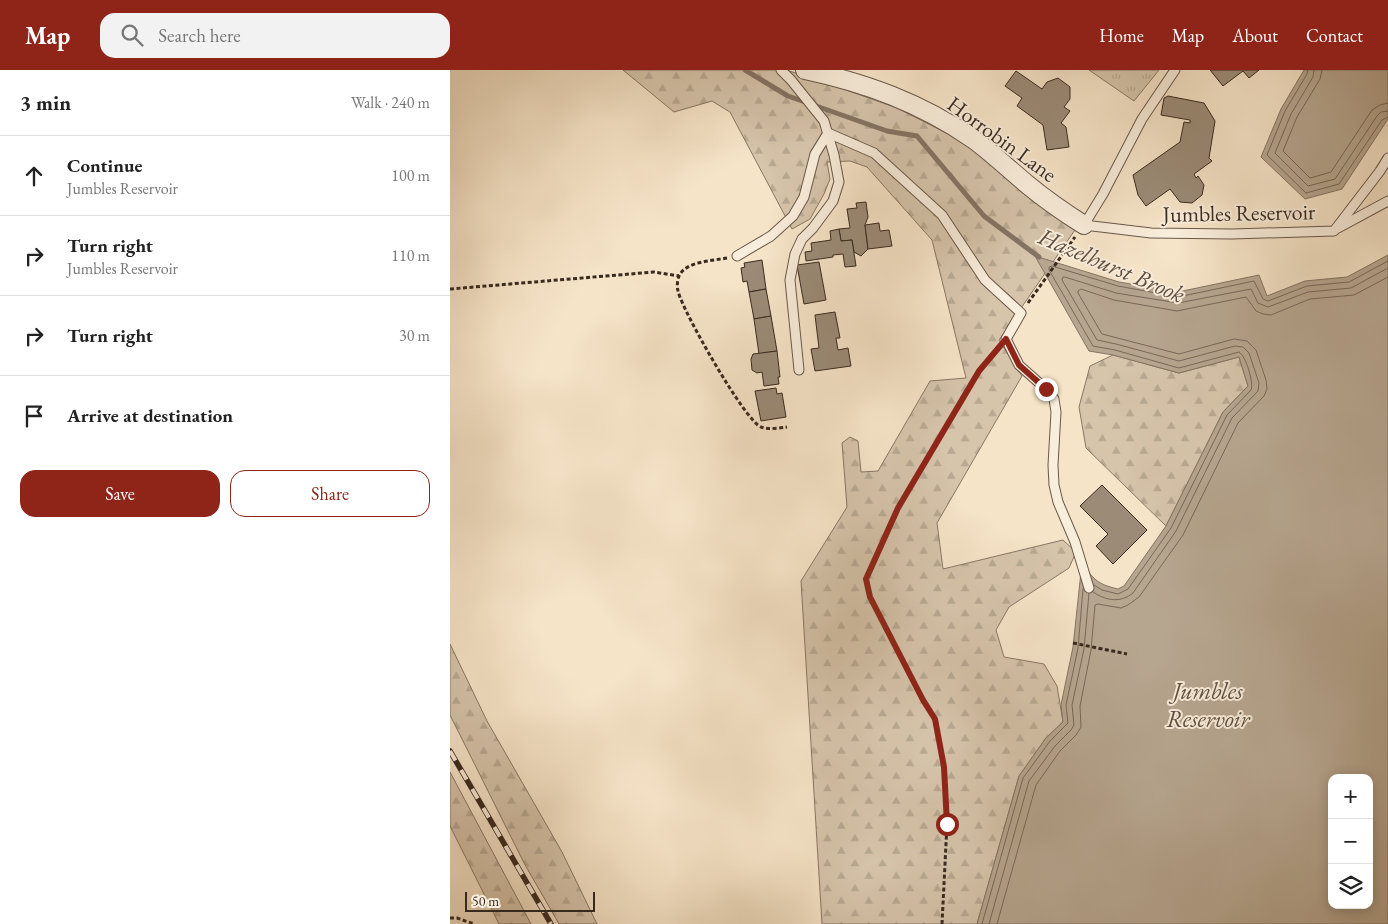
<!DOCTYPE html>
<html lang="en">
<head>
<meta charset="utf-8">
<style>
	body { margin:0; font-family:"EB Garamond",serif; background:#f2f2f2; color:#222 }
	.controls { position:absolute; right:15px; bottom:15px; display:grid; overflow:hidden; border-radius:10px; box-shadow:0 2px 12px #0003 }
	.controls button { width:45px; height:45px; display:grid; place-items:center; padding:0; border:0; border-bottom:1px solid #e0e0e0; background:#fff; color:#222; font:25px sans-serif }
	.scale { position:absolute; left:15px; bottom:12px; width:130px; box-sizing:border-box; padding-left:5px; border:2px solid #392a20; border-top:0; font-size:14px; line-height:18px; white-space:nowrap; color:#392a20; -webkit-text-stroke:4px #f9eddb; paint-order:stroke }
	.stop { position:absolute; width:15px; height:15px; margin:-11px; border:4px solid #8f2418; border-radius:50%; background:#fff }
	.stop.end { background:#8f2418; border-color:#fff; box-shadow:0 1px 5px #0008 }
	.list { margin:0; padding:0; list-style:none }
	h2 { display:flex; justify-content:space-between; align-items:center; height:65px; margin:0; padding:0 20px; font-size:21px }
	h2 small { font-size:16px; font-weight:400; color:#767676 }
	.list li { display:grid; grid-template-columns:32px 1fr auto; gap:15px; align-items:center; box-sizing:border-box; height:80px; padding:0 20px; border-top:1px solid #e0e0e0 }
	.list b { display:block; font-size:19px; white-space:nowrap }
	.list p { margin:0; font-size:16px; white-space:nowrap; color:#767676 }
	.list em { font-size:16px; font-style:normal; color:#767676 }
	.actions { display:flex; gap:10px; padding:15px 20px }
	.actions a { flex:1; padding:11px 0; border:1px solid #8f2418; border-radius:15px; text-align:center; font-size:18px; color:#8f2418 }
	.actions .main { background:#8f2418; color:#fff }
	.icon { flex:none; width:28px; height:28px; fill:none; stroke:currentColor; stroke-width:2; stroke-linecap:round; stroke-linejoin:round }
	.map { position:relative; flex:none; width:938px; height:854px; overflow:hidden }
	header { display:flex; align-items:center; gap:30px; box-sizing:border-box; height:70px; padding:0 25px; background:#8f2418; color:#fff }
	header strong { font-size:24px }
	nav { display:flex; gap:28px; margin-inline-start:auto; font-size:18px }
	.search { width:350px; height:45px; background:#f2f2f2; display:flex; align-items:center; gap:12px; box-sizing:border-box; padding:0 18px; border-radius:15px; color:#767676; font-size:19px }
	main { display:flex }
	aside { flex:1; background:#fff }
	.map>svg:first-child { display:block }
	.grass { fill:url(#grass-tufts); stroke:#876 }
	.forest { fill:url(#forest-firs); stroke:#876 }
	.water { fill:#b6a58f; stroke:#847463; fill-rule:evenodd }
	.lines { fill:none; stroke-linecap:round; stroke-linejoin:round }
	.shore { stroke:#786858; stroke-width:1 }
	.stream { stroke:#847463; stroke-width:5 }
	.building { fill:#9b8b77; stroke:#392a20 }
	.service-casing { stroke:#68584a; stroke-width:11 }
	.minor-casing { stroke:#68584a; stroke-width:20 }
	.path { stroke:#392a20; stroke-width:3; stroke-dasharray:4 2.5; stroke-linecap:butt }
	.service { stroke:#f9eddb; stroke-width:9 }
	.minor { stroke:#f9eddb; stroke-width:18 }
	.rail-casing { stroke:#392a20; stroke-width:5.5 }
	.rail { stroke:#f9eddb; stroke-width:4; stroke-dasharray:11; stroke-linecap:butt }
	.route { stroke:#8f2418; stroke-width:6 }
	.labels { text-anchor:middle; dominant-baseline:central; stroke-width:4; stroke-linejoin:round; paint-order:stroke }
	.street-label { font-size:22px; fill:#392a20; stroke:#f9eddb }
	.water-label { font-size:24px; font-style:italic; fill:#5e4f41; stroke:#f9eddb }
</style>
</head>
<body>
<header>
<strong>Map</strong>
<div class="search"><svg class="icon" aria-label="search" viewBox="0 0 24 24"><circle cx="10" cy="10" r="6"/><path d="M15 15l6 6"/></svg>Search here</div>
<nav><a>Home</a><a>Map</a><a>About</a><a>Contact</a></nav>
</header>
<main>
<aside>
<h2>3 min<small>Walk · 240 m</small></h2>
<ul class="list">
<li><svg class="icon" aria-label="ahead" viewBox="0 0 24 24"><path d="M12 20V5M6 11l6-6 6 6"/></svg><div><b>Continue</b><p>Jumbles Reservoir</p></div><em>100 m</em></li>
<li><svg class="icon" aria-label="right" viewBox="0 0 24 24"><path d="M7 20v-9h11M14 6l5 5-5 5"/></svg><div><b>Turn right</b><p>Jumbles Reservoir</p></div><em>110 m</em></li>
<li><svg class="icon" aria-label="right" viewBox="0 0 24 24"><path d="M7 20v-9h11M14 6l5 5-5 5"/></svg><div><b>Turn right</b></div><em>30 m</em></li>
<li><svg class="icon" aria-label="arrive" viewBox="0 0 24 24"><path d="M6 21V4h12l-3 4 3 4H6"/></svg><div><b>Arrive at destination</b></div></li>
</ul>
<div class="actions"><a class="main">Save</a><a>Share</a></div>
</aside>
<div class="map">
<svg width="938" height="854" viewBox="0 0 938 854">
	<defs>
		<pattern id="grass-tufts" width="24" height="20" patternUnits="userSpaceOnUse" patternTransform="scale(1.25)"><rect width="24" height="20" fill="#d6c4ab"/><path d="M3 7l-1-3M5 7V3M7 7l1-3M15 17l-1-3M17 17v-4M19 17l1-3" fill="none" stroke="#b8a993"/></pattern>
		<pattern id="forest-firs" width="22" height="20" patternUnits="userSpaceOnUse" patternTransform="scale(1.25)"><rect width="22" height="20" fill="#d6c4ab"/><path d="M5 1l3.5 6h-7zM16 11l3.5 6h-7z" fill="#b8a993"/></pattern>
	</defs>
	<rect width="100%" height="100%" fill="#f6e4c8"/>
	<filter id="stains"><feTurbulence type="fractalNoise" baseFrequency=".004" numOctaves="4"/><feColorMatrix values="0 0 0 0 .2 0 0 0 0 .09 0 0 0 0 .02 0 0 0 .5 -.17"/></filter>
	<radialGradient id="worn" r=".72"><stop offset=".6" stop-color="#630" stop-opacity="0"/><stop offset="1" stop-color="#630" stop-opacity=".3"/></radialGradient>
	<path class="grass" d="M 639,0 L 709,0 L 684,31 Z"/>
	<g class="forest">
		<path d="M 173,0 L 336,0 L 365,9 L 447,38 L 516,73 L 627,157 L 549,270 L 572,306 L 487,453 L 493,499 L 613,470 L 626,482 L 619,498 L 559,537 L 546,560 L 554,587 L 594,594 L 607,616 L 613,652 L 596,668 L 569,706 L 527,854 L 372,854 L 351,511 L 397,437 L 392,373 L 400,367 L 408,371 L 411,402 L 428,401 L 480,311 L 516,308 L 482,170 L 417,97 L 400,91 L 377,92 L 380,109 L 374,124 L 360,149 L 342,159 L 280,42 L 262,31 L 224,42 Z"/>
		<path d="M 663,285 L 729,303 L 789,287 L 798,316 L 773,342 L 716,456 L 636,378 L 629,337 L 640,296 Z"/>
		<path d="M 0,574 L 37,651 L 112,782 L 147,854 L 109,854 L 74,793 L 0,645 Z"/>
		<path d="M 0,702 L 81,854 L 49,854 L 0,756 Z"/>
	</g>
	<g class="water">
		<path d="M 854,0 L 938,0 L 938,49 L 892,119 L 855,129 L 811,87 L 831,39 Z"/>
		<path d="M 938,185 L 938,854 L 527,854 L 569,706 L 596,668 L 613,652 L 611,635 L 623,577 L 631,502 L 638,501 C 646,513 655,516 668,519 L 674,516 L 716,456 L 773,342 L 798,316 L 789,287 L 729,303 L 663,285 L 639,281 L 585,186 L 669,212 L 728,222 L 809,205 L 817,226 L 855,211 L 897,207 ZM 882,708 L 919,708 L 919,835 L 882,835 Z"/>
	</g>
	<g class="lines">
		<g class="shore">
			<path d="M 858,0 L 857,4 L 835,41 L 817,85 L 856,123 L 889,114 L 932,50 L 938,47"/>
			<path d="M 864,0 L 863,7 L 841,44 L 825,83 L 858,116 L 885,109 L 927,46 L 931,42 L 938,41"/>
			<path d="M 872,0 L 870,9 L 847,47 L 833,81 L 860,108 L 881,102 L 922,40 L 930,35 L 938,33"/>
			<path d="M 644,515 L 652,520 L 668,524 L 678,519 L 721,458 L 777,345 L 801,320 C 804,313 796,286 789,282 L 729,298 L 665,280 L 643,276 L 599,200 L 599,197 L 602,196 L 668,216 L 728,227 L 804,211 L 813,229 L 818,231 L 857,216 L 899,212 L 938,191"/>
			<path d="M 643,522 C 656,531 671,533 683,523 L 726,461 L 782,348 L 808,321 L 809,313 L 799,283 L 793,277 L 785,276 L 729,291 L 666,274 L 647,270 L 612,210 L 613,207 L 615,207 L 666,223 L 728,233 L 801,219 L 808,233 L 818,237 L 858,222 L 901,218 L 938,198"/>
			<path d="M 532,854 L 573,708 L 600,671 L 618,653 L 616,635 L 628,578 L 633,519"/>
			<path d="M 539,854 L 579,711 L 605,676 L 621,660 L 624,655 L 622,635 L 634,579 L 639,523"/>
			<path d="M 547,854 L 586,715 L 610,681 L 626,665 L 631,657 L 630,636 L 641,580 L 645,535 L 648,534 L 671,538 L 678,535 L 689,527 L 733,465 L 788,353 L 814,326 L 817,319 L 816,310 L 806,280 L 797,271 L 784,269 L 729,284 L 652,264 L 628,223 L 628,221 L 631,219 L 664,230 L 727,241 L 796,227 L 806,241 L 813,244 L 821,245 L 860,229 L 904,225 L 938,207"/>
		</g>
		<path class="stream" d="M 295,0 L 338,26 L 437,61 L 467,66 L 534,146 L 589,187"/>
	</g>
	<g class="building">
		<path d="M 760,0 L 809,0 L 799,8 L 793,1 L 773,16 Z"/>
		<path d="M 566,1 L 592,19 L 597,12 L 608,8 L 620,17 L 620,29 L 614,37 L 620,41 L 611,53 L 616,57 L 619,77 L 597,80 L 593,55 L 567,36 L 572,28 L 555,16 Z"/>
		<path d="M 718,26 L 754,33 L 765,51 L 759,88 L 762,91 L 744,104 L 746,108 L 748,106 L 754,115 L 752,125 L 742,133 L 730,132 L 720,119 L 696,136 L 688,125 L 683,105 L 730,72 L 734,52 L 740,53 L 740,50 L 711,45 L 714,28 Z"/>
		<path d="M 416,132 L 418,147 L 415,155 L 418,179 L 411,186 L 404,182 L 402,170 L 391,171 L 389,159 L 400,158 L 397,139 L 407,138 L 406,133 Z"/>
		<path d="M 429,153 L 430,161 L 439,160 L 442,176 L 418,179 L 415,155 Z"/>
		<path d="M 389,159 L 391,171 L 402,170 L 406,196 L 395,197 L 393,184 L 383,185 L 383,187 L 356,191 L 355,182 L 362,181 L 361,173 L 381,170 L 380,161 Z"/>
		<path d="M 312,190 L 316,219 L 299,222 L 297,211 L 293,212 L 291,198 L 295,197 L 294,193 Z"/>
		<path d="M 369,192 L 376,230 L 354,234 L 347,195 Z"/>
		<path d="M 316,219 L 321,246 L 304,249 L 299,222 Z"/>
		<path d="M 385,242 L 390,268 L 386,268 L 388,280 L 398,278 L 401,296 L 365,301 L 361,279 L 369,278 L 365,245 Z"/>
		<path d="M 321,246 L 327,281 L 309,284 L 304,249 Z"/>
		<path d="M 327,281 L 330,307 L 328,307 L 329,314 L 314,316 L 312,302 L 307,303 L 302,300 L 301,289 L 303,284 Z"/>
		<path d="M 326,318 L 327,324 L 332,323 L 336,347 L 311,351 L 305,321 Z"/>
		<path d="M 652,415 L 697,460 L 663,494 L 646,476 L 658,464 L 630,436 Z"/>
	</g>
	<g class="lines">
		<g class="service-casing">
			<g id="service">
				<path d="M 331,0 L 341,10 L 374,51 L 384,85 L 389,112 L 383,131 L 363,158 L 352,169 L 345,184 L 340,210 L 349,300"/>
				<path d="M 725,0 L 692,49 L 653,124 L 634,155 L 701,163 L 782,164 L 884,161 L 930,101 L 938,88"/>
				<path d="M 888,158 L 938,131"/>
				<path d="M 287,186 L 321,166 L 343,146 L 354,127 L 365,84 L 378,63 L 424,83 L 492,145 L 535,210 L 571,243 L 556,269 L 569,295 L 596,319 L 604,329 L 606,342 L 603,395 L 604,415 L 608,432 L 625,472 L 639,518"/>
			</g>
		</g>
		<g class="minor-casing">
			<path id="minor" d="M 355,0 C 416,13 471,33 523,69 C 542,83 560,100 578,115 C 596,130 615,143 634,155"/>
		</g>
		<g class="path">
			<path d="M 277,188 C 262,191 236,191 229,206 C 227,211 227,217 228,221 C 232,240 295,351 311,357 C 319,360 329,358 337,357"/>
			<path d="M 0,219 L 204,202 L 229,206"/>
			<path d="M 578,233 L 625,167"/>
			<path d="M 623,573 L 677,584"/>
			<path d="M 0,848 L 7,848 L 24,854"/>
			<path d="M 492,854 L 497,754 L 494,697 L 485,649 L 473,630 L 420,527 L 416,509 L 448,438 L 529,301 L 548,278"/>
		</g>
		<use href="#service" class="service"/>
		<use href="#minor" class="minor"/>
		<g class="rail-casing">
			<path id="rail" d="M 0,681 L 101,854"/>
		</g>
		<use href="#rail" class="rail"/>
	</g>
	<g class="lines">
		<path class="route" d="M 497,754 L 494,697 L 485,649 L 473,630 L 420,527 L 416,509 L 448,438 L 529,301 L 556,269 L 569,295 L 596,319"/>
	</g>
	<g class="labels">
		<g class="street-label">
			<text transform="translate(552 69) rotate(36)">Horrobin Lane</text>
			<text transform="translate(789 143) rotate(-1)">Jumbles Reservoir</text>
		</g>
		<g class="water-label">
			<text transform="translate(662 195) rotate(23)">Hazelhurst Brook</text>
			<text x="758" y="620">Jumbles<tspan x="758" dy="28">Reservoir</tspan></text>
		</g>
	</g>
	<rect width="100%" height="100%" filter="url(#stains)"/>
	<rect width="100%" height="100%" fill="url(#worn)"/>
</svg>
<div class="controls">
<button>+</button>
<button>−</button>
<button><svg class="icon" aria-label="layers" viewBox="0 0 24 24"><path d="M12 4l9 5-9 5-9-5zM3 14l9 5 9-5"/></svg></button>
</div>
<div class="scale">50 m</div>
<div class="stop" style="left:497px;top:754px"></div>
<div class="stop end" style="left:596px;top:319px"></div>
</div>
</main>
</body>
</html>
